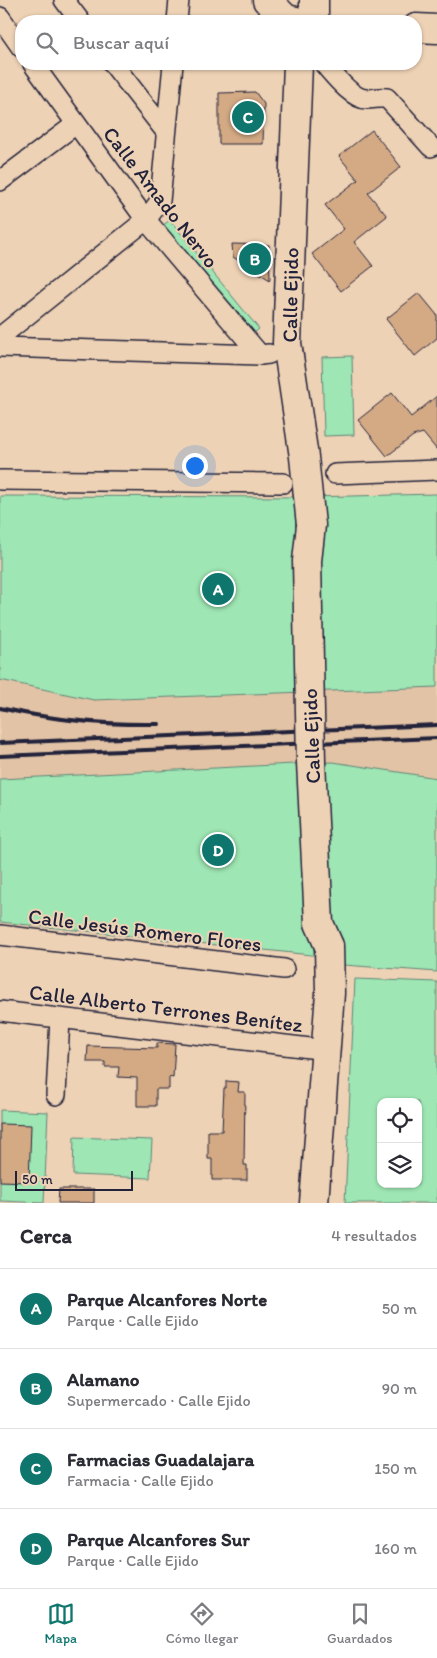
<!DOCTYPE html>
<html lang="es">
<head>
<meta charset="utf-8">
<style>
	body { margin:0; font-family:Itim,sans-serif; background:#f2f2f3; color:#2b2b33 }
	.controls { position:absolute; right:15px; bottom:15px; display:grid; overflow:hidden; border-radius:10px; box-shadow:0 1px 4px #0004 }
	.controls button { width:45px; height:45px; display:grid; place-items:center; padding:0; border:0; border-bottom:1px solid #e1e1e2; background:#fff; color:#2b2b33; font:25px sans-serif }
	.scale { position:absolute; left:15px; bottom:12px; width:118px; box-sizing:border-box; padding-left:5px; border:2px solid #22223b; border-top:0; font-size:14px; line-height:18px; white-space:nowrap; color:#22223b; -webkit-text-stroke:4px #eed2b5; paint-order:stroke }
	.you { position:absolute; left:194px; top:465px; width:18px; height:18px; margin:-12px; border:4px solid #fff; border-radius:50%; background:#1a73e8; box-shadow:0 0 0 8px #1a73e833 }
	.badge { display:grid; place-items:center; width:32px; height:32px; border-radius:50%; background:#0f766e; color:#fff; font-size:16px; font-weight:700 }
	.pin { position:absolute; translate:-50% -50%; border:2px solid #fff; box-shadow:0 1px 5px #0006 }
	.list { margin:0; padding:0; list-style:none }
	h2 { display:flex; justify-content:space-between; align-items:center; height:65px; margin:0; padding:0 20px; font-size:21px }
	h2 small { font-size:16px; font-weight:400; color:#7c7c81 }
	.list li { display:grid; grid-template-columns:32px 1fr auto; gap:15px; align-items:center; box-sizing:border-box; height:80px; padding:0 20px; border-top:1px solid #e1e1e2 }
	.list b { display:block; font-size:19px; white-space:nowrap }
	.list p { margin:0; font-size:16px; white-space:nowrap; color:#7c7c81 }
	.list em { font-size:16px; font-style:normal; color:#7c7c81 }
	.icon { flex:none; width:28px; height:28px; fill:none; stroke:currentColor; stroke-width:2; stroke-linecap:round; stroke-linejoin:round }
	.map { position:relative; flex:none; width:437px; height:1203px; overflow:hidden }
	.search { position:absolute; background:#fff; box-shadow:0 1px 4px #0004; left:15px; right:15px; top:15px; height:55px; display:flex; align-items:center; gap:12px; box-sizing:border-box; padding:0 18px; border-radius:20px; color:#7c7c81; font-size:19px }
	.sheet { height:385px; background:#fff }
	nav { display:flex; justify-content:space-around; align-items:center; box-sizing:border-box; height:70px; border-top:1px solid #e1e1e2; background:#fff; font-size:14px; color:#7c7c81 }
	nav a { display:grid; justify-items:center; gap:2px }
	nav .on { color:#0f766e }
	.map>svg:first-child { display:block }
	.built { fill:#e2c3a5 }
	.green { fill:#9ee6b3; stroke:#608477; fill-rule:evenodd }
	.building { fill:#d4aa85; stroke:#22223b }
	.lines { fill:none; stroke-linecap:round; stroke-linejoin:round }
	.street-casing { stroke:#22223b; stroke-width:22 }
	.secondary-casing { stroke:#22223b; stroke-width:31 }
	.street { stroke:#eed2b5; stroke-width:19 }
	.secondary { stroke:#eed2b5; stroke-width:28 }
	.rail { stroke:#22223b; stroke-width:4 }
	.secondary-bridge-casing { stroke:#22223b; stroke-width:31; stroke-linecap:butt }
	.secondary-bridge { stroke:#eed2b5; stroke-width:28 }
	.labels { text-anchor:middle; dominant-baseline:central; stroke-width:4; stroke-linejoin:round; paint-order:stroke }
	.street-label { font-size:21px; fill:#22223b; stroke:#eed2b5 }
</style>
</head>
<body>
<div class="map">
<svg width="437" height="1203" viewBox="0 0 437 1203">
	<rect width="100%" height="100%" fill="#eed2b5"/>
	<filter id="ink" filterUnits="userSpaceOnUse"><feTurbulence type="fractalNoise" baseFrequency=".02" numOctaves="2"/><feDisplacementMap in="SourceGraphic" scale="10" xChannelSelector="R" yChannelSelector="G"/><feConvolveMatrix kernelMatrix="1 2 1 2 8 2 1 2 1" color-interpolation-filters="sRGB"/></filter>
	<g filter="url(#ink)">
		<path class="built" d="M 0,680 L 94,700 L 437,687 L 437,778 L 333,762 L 0,779 Z"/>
		<g class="green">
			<path d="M 170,220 L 259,329 L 249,337 L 158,229 Z"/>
			<path d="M 352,356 L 354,435 L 324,436 L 322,357 Z"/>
			<path d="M 437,494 L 437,687 L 94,700 L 0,680 L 0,496 L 308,497 Z"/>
			<path d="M 333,762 L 437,778 L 437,972 L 344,965 L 330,957 L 0,922 L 0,779 Z"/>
			<path d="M 355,979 L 437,982 L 437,1203 L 345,1203 ZM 381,1102 L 418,1102 L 418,1184 L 381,1184 Z"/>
			<path d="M 0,1110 L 48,1112 L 44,1203 L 0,1201 Z"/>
			<path d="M 74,1137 L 152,1140 L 150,1178 L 73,1175 Z"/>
		</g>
		<g class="building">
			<path d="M 255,92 L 264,104 L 263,144 L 219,144 L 219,93 Z"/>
			<path d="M 372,130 L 401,167 L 368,193 L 387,216 L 354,242 L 373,266 L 341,291 L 312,254 L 344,229 L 325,205 L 358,180 L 339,156 Z"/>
			<path d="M 232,244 L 269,245 L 270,280 L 233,257 Z"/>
			<path d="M 419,293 L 437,315 L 437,338 L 415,356 L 386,319 Z"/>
			<path d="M 392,393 L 411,417 L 437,396 L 437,450 L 423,433 L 413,436 L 387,456 L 358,420 Z"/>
			<path d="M 157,1043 L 175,1044 L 173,1078 L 169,1077 L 169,1089 L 156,1089 L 156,1106 L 137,1106 L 137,1078 L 118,1077 L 119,1067 L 105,1067 L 105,1062 L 87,1062 L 88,1046 L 157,1048 Z"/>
			<path d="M 226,1081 L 239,1082 L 238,1092 L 245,1092 L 244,1165 L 247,1165 L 247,1180 L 212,1180 L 212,1159 L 208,1159 L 208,1131 L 222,1131 L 224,1088 L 226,1088 Z"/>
			<path d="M 0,1124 L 31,1125 L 29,1182 L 0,1181 Z"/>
			<path d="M 59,1189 L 94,1189 L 94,1203 L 58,1203 Z"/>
		</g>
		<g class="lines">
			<g class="street-casing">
				<g id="street">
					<path d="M 64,0 L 80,21"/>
					<path d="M 0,17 L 21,47"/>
					<path d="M 177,21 L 179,0"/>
					<path d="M 33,64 L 146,220 L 260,355"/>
					<path d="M 113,64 L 166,132"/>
					<path d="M 324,64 C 333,74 353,100 367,99 C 374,99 379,97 387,98 L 431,147"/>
					<path d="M 0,181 L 76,124"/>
					<path d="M 0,337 L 146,220 L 160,201 L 173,64"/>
					<path d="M 0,347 L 260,355 L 269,354"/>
					<path d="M 335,474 L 437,470"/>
					<path d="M 0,480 L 283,483"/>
					<path d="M 0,935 L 284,969"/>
					<path d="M 0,1011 L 327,1050"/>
					<path d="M 56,1095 L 60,1019"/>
				</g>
			</g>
			<g class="secondary-casing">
				<g id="secondary">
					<path d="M 267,0 L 286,19 L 296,21"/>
					<path d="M 314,21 L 314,0"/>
					<path d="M 416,28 L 437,29"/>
					<path d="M 298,64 L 287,343 L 304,457 L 311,525"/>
					<path d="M 314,1203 L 330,993 L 329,946"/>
				</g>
			</g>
			<use href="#street" class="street"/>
			<use href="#secondary" class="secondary"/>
			<g class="rail">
				<path d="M 0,708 C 52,720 105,725 159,724"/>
				<path d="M 0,743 L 437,725"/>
				<path d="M 0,756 L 437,738"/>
			</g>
			<g class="secondary-bridge-casing">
				<path id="secondary-bridge" d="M 311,525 L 307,561 L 311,762 L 319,923 L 329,946"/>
			</g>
			<use href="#secondary-bridge" class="secondary-bridge"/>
		</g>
	</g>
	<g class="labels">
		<g class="street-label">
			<text transform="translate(161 197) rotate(52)">Calle Amado Nervo</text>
			<text transform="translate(290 295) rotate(-89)">Calle Ejido</text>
			<text transform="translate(311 736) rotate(-92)">Calle Ejido</text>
			<text transform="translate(145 930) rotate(7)">Calle Jesús Romero Flores</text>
			<text transform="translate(166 1008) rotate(7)">Calle Alberto Terrones Benítez</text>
		</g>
	</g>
</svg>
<div class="controls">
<button><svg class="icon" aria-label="locate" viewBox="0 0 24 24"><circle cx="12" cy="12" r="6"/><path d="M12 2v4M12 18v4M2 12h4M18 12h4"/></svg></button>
<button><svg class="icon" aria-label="layers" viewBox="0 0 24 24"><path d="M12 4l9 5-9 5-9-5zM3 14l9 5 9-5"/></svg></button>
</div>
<div class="scale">50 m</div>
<div class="you"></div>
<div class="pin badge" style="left:218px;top:589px">A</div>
<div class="pin badge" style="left:255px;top:259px">B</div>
<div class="pin badge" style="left:248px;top:117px">C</div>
<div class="pin badge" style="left:218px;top:850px">D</div>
<div class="search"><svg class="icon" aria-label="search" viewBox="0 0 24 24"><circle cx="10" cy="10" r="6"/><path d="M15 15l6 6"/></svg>Buscar aquí</div>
</div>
<section class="sheet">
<h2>Cerca<small>4 resultados</small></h2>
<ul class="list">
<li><span class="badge">A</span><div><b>Parque Alcanfores Norte</b><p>Parque · Calle Ejido</p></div><em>50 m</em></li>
<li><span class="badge">B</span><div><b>Alamano</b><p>Supermercado · Calle Ejido</p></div><em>90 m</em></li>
<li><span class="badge">C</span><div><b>Farmacias Guadalajara</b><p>Farmacia · Calle Ejido</p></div><em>150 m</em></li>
<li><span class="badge">D</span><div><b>Parque Alcanfores Sur</b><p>Parque · Calle Ejido</p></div><em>160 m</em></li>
</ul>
</section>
<nav>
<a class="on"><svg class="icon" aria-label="map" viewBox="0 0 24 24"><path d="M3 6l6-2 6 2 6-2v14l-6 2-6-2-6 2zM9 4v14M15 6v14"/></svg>Mapa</a>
<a><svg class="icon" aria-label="directions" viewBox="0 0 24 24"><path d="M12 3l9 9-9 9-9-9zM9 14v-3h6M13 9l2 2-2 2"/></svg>Cómo llegar</a>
<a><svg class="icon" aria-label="saved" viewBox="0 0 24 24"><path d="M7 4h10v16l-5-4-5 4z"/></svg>Guardados</a>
</nav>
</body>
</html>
